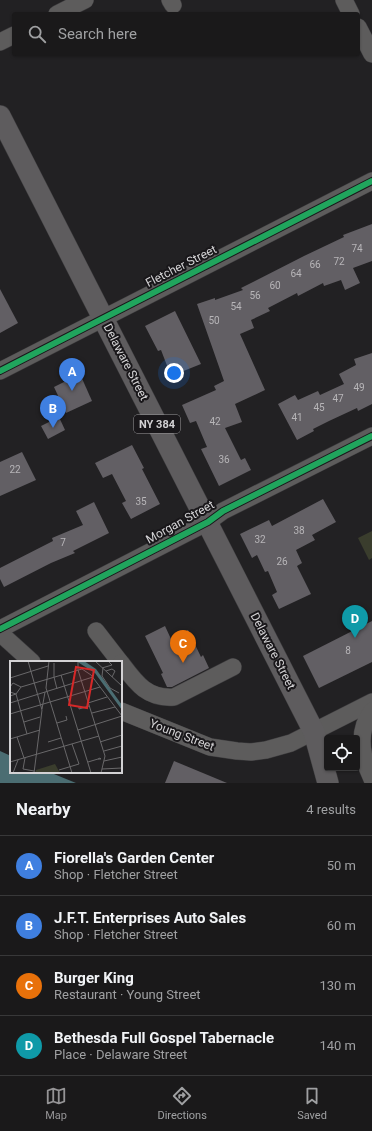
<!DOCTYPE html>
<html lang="en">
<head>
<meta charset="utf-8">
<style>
	body { margin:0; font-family:Roboto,sans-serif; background:#272627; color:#f1f3f6 }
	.controls { position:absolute; right:12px; bottom:12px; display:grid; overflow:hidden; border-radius:4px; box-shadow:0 1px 3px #0004 }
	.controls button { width:36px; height:36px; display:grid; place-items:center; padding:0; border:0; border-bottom:1px solid #383839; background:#1a191a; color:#f1f3f6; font:20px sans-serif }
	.you { position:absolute; left:174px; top:373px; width:14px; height:14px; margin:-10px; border:3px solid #fff; border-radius:50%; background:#1a73e8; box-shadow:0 0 0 6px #1a73e833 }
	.badge { display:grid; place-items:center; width:26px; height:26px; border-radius:50%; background:#959496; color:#fff; font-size:13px; font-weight:700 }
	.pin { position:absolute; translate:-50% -33px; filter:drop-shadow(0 1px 2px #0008) }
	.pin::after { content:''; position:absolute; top:21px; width:14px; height:12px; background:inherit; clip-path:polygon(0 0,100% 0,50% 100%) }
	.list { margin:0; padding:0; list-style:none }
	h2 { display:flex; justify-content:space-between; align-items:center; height:52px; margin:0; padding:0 16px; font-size:17px }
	h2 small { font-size:13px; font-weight:400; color:#9fa0a2 }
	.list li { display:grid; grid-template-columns:26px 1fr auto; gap:12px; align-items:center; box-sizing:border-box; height:60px; padding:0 16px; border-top:1px solid #383839 }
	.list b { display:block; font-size:15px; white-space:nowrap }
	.list p { margin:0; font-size:13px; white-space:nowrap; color:#9fa0a2 }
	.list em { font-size:13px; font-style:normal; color:#9fa0a2 }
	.icon { flex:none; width:22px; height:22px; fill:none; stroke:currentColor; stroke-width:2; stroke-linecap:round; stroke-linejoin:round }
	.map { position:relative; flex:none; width:372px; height:783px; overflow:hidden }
	.search { position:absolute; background:#1a191a; box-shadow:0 1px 3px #0004; left:12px; right:12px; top:12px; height:44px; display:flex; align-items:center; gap:10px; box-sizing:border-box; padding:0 14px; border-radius:4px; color:#9fa0a2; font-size:15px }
	.sheet { height:292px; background:#1a191a }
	nav { display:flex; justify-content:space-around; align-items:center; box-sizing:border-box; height:56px; border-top:1px solid #383839; background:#1a191a; font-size:11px; color:#9fa0a2 }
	nav a { display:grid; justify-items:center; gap:2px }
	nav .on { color:#959496 }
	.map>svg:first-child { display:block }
	.green { fill:#3a3d2d }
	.water { fill:#4b6d72 }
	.building { fill:#625f64 }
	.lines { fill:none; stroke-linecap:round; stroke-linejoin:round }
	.minor-casing { stroke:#3e3d3f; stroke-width:18 }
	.major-casing { stroke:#3e3d3f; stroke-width:22 }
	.minor { stroke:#5d5c5c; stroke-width:17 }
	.major { stroke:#5e5c5e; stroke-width:21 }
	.cycleway-casing { stroke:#19171a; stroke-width:8 }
	.cycleway { stroke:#20a55d; stroke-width:6 }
	.labels { text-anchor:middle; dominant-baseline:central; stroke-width:4; stroke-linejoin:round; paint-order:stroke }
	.number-label { font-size:10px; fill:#b7b5b8 }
	.shield { fill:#19171a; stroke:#9b9a9c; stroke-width:1 }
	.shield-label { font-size:11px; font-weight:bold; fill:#d3d2d4 }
	.street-label { font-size:12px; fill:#d3d2d4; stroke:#19171a }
	.inset-road { fill:none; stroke:#69686a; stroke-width:1 }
	.view { fill:#d62828; fill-opacity:0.15; stroke:#d62828; stroke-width:2 }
	.inset-edge { fill:none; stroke:#d3d2d4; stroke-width:2 }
</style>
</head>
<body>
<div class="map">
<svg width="372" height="783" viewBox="0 0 372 783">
	<rect width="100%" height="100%" fill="#222123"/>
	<path class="green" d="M 372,531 L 372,558 L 369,560 L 358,538 Z"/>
	<path class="water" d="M 0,751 L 11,756 L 11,772 L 49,772 L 76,783 L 0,783 Z"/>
	<g class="building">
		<path d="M 372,224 L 372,261 L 353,268 L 360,283 L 345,290 L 341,280 L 324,286 L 323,283 L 298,296 L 297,293 L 268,308 L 270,311 L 251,320 L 254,328 L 240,334 L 265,390 L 235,404 L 242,422 L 225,428 L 241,460 L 245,458 L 251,470 L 219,486 L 201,449 L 207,447 L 196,421 L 190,423 L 182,405 L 216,390 L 214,386 L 224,381 L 197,304 L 215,298 L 215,300 L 243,290 L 241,288 L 304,256 L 344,237 L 343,235 Z"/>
		<path d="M 0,289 L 18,323 L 0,333 Z"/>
		<path d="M 175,311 L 201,364 L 171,376 L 161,350 L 158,351 L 145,326 Z"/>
		<path d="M 372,353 L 372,404 L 358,411 L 357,408 L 329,421 L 313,429 L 314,431 L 297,440 L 278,404 L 295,395 L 298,400 L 318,391 L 320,395 L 344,384 L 339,374 L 356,365 L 354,359 Z"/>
		<path d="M 80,374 L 92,401 L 66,413 L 54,387 Z"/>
		<path d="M 59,417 L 65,430 L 48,439 L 41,426 Z"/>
		<path d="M 132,445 L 144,468 L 142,469 L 160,504 L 131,519 L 122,503 L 126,501 L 112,474 L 103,478 L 95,463 Z"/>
		<path d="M 22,452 L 36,480 L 0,496 L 0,462 Z"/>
		<path d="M 323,499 L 336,522 L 312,535 L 315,540 L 296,550 L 302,563 L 297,566 L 311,594 L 279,609 L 272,595 L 277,592 L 268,571 L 265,572 L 257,555 L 252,558 L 240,534 L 269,520 L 272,526 Z"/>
		<path d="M 94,502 L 109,533 L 73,551 L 75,553 L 51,563 L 4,587 L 0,579 L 0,568 L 53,541 L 52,538 L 83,525 L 76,511 Z"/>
		<path d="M 372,621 L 372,662 L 319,688 L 303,656 Z"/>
		<path d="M 165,626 L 171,639 L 188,630 L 201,657 L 203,655 L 209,668 L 172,687 L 167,687 L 161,674 L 163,673 L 145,636 Z"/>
		<path d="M 174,761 L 227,783 L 165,783 Z"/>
	</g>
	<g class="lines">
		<g class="minor-casing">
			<g id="minor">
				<path d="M 170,0 L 173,5"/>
				<path d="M 344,0 L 351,14"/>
				<path d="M 57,14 L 85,0"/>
				<path d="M 358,27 L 372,54"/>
				<path d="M 0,42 L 14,35"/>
				<path d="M 0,371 L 372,181"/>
				<path d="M 0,629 L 208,522 L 223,511 L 372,436"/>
				<path d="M 96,631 L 120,662"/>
				<path d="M 0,633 L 32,662"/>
				<path d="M 121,663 C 136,683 147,699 174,697 L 233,667"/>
				<path d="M 121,711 L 210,747 L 237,751 L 251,752 L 266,750 L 291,743 L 372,702"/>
				<path d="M 372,711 C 356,732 362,758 372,779"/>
			</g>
		</g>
		<g class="major-casing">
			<path id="major" d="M 0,116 L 314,732 L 328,783"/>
		</g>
		<use href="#minor" class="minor"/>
		<use href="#major" class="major"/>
		<g class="cycleway-casing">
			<g id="cycleway">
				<path d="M 0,371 L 372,181"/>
				<path d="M 0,629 L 208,522 L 223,511 L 372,436"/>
			</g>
		</g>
		<use href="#cycleway" class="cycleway"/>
	</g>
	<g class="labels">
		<g class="number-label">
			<text x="357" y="248">74</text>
			<text x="339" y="261">72</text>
			<text x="315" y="264">66</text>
			<text x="296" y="273">64</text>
			<text x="275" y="285">60</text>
			<text x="255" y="295">56</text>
			<text x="236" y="306">54</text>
			<text x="214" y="320">50</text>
			<text x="359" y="387">49</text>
			<text x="338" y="398">47</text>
			<text x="319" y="407">45</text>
			<text x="297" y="417">41</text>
			<text x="215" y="421">42</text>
			<text x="224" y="459">36</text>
			<text x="15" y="469">22</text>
			<text x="141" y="501">35</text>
			<text x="299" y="530">38</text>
			<text x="260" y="539">32</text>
			<text x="63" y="542">7</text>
			<text x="282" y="561">26</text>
			<text x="348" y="650">8</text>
		</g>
		<rect class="shield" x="134" y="415" width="46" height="18" rx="3"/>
		<g class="shield-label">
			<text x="157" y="424">NY 384</text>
		</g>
		<g class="street-label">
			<text transform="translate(181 266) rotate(-27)">Fletcher Street</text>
			<text transform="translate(126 362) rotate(63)">Delaware Street</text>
			<text transform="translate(180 522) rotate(-29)">Morgan Street</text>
			<text transform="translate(273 651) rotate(63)">Delaware Street</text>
			<text transform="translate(182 735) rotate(21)">Young Street</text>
		</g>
	</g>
	<g transform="translate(10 661)">
		<rect width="112" height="112" fill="#222123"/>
		<path d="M 45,103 L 50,112 L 25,112 L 26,109 Z" fill="#3a3d2d"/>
		<path d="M 66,0 L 74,0 L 86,8 L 112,44 L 112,49 L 85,12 Z" fill="#4b6d72"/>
		<path class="inset-road" d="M 18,0 L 32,49 L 24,112M 68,0 L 68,9 L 95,95 L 91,112M 85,0 L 112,25M 44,2 L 44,16M 92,7 L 102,4 L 98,0M 93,7 L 92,15 L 100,27 L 109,32M 96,10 L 102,8 L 105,10 L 102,16M 51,14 L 81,112M 44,16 L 47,28M 0,17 L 38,5M 0,26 L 3,22 L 11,26M 11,26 L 72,8 L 81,14 L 112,55M 36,27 L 62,112M 36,27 L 39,0M 0,31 L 6,33 L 11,26M 0,35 L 6,33 L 17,73M 0,42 L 83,16M 78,42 L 97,36M 69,46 L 69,48 L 79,45M 32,48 L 35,31M 82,52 L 105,46M 0,53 L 90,26M 14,61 L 30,56M 47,62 L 57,59 L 56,55M 68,69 L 112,55M 7,76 L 14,97M 0,78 L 30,69M 38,81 L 51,77M 90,81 L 112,74M 94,90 L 112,85M 15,97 L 13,108 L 24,110M 94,100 L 112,96M 0,101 L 89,75M 78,101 L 88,98 L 90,97 L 91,98 L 88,98M 92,108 L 112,107M 49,109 L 69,103 L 62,83M 3,112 L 8,99"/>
		<path class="view" d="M 66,6 L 84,9 L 77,47 L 59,44 Z"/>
		<rect width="112" height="112" class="inset-edge"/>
	</g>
</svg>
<div class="controls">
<button><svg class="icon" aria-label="locate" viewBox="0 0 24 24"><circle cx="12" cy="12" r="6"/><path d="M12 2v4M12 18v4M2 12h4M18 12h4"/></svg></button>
</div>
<div class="you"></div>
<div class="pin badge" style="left:72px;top:391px;background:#3f7fe0">A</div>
<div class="pin badge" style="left:53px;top:428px;background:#3f7fe0">B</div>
<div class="pin badge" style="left:183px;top:663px;background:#e8710a">C</div>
<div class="pin badge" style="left:355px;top:638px;background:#0f9aa8">D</div>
<div class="search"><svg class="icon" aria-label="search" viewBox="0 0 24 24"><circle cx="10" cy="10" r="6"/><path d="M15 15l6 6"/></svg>Search here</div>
</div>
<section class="sheet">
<h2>Nearby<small>4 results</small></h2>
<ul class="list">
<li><span class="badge" style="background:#3f7fe0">A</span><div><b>Fiorella's Garden Center</b><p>Shop · Fletcher Street</p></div><em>50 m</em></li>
<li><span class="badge" style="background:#3f7fe0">B</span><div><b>J.F.T. Enterprises Auto Sales</b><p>Shop · Fletcher Street</p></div><em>60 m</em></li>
<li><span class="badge" style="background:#e8710a">C</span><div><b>Burger King</b><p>Restaurant · Young Street</p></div><em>130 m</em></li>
<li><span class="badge" style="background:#0f9aa8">D</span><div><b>Bethesda Full Gospel Tabernacle</b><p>Place · Delaware Street</p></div><em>140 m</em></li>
</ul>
</section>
<nav>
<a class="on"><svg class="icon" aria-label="map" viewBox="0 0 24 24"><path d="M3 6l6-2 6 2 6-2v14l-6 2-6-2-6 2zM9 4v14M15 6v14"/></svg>Map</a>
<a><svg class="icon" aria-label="directions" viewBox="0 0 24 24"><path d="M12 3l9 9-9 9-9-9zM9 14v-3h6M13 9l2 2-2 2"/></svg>Directions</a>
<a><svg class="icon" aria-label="saved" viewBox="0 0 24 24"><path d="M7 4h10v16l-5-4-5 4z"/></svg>Saved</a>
</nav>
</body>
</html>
